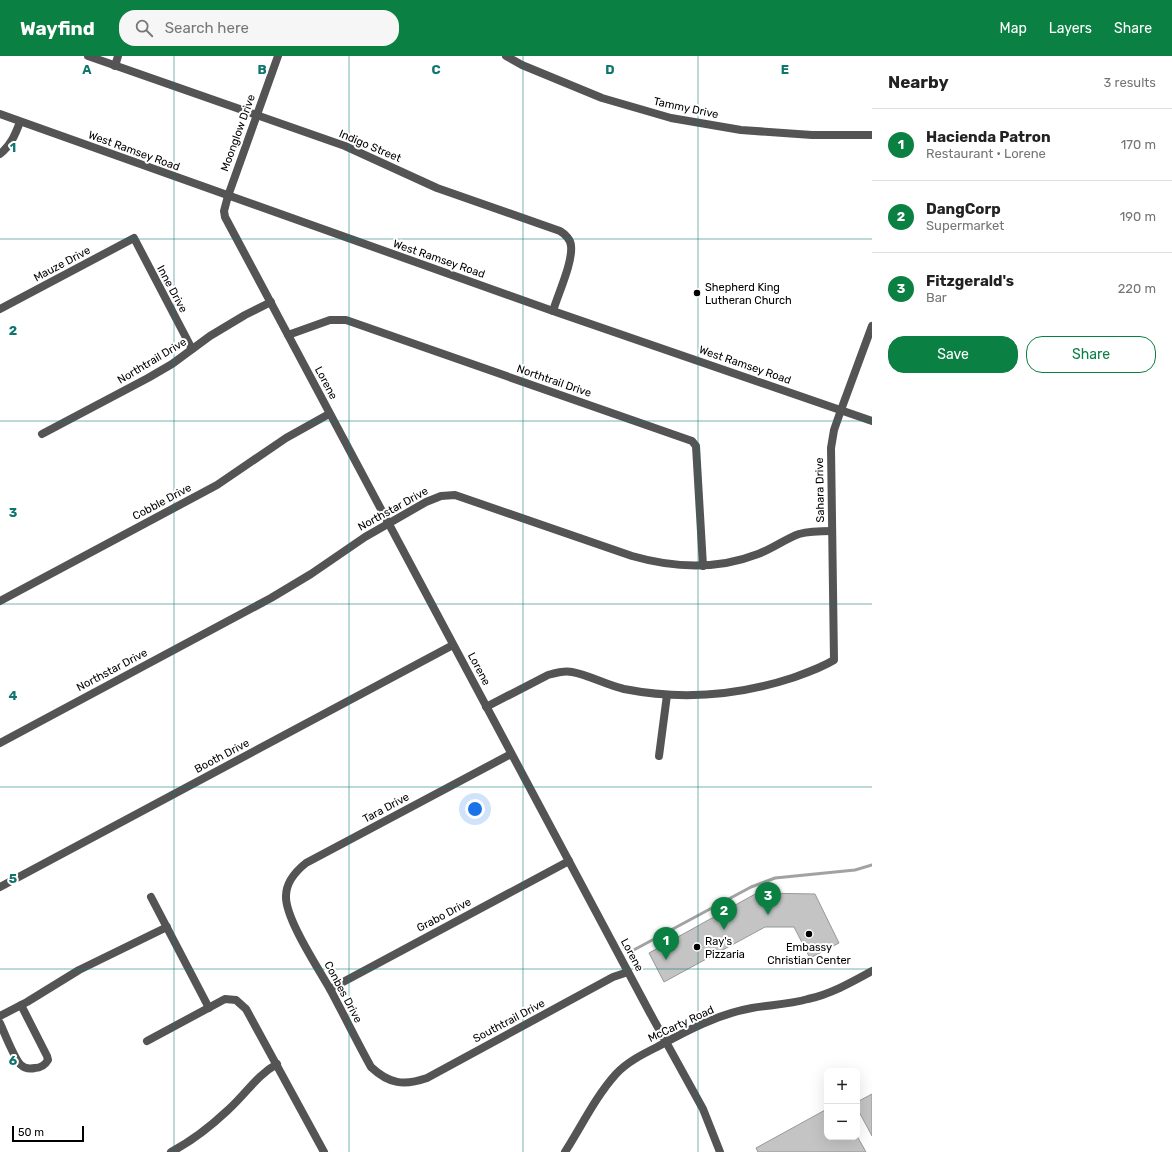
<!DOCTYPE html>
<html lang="en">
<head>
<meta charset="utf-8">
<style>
	body { margin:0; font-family:Rubik,sans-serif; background:#f6f6f6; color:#222 }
	.controls { position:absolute; right:12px; bottom:12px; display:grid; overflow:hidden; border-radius:8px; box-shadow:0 4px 16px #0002 }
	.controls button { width:36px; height:36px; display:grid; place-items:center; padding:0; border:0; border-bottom:1px solid #e0e0e0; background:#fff; color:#222; font:20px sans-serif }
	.scale { position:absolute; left:12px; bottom:10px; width:72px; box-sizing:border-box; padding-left:4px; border:2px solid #000; border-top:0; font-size:11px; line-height:14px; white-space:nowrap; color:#000; -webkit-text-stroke:3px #fff; paint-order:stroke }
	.you { position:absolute; left:475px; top:753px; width:14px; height:14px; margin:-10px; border:3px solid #fff; border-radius:50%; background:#1a73e8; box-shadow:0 0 0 6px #1a73e833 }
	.badge { display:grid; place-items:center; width:26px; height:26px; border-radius:50%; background:#0b8043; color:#fff; font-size:13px; font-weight:700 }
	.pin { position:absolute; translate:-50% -33px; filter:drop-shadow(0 1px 2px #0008) }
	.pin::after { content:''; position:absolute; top:21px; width:14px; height:12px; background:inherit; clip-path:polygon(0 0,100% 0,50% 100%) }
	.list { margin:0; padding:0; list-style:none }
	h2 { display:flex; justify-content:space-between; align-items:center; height:52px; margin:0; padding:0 16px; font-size:17px }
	h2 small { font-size:13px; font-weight:400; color:#767676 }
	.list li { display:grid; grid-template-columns:26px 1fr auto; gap:12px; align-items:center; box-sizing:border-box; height:72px; padding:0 16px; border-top:1px solid #e0e0e0 }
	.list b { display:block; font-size:15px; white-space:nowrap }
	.list p { margin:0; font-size:13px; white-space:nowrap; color:#767676 }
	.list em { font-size:13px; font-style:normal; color:#767676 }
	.actions { display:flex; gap:8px; padding:12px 16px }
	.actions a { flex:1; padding:9px 0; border:1px solid #0b8043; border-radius:16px; text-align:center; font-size:14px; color:#0b8043 }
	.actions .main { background:#0b8043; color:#fff }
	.icon { flex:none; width:22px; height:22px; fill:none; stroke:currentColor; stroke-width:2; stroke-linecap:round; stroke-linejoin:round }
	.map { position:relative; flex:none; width:872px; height:1096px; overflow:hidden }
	header { display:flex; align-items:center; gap:24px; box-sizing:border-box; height:56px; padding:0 20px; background:#0b8043; color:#fff }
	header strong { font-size:19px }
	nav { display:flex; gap:22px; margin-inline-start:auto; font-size:14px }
	.search { width:280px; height:36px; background:#f6f6f6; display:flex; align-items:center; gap:10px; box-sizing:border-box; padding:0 14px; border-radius:16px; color:#767676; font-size:15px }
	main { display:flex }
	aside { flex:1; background:#fff }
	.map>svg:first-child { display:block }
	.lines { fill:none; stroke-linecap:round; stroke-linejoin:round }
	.stream { stroke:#a2a2a2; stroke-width:3 }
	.building { fill:#c4c4c4; stroke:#989898 }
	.minor { stroke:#545454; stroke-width:8 }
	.tertiary { stroke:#545454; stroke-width:8 }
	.grid { fill:none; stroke:#0f766e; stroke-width:1; stroke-opacity:0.55 }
	.poi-dot { fill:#000; stroke:#fff; stroke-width:1.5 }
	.labels { text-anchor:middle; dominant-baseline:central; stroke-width:4; stroke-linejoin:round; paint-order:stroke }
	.street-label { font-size:11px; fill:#000; stroke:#fff }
	.poi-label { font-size:11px; fill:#000; stroke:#fff; text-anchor:start }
	.grid-label { font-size:13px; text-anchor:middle; font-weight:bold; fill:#0f766e; stroke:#fff; stroke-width:4; stroke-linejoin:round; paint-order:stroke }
</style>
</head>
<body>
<header>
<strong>Wayfind</strong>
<div class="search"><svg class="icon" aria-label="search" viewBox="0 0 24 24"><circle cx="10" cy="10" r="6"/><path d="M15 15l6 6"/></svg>Search here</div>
<nav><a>Map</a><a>Layers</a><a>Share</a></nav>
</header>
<main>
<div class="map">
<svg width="872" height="1096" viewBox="0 0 872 1096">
	<rect width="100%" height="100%" fill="#fff"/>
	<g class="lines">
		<path class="stream" d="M 630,896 L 751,831 L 775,822 L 855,814 L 872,809"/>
	</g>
	<g class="building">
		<path d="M 757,837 L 815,838 L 839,887 L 810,902 L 794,871 L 765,871 L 664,926 L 649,897 Z"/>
		<path d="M 872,1038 L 872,1080 L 857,1052 L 857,1046 Z"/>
		<path d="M 827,1053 L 827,1081 L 857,1080 L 866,1096 L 758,1096 L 756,1092 Z"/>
	</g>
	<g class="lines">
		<g class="minor">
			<path d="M 88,0 L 345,90 L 437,132 L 560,175 C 565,178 571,184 571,190 C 573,206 558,238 553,255"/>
			<path d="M 506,0 L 522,9 L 602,42 L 671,62 L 741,74 L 812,79 L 872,79"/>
			<path d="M 115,10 L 118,0"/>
			<path d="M 0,98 C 11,89 15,79 20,66"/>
			<path d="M 228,140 L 278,0"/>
			<path d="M 0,253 L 134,182 L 192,293"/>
			<path d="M 288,279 L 330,264 L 346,264 L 692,385 L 696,390 L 703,510"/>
			<path d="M 42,378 L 148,322 L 172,308 L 210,280 L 245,259 L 271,246"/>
			<path d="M 0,545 L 217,429 L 286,382 L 329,358"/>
			<path d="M 486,651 L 548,619 C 555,617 564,614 572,616 C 589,619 606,629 624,633 C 680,644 737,640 792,622 C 806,617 821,612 834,604 L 831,392 L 834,374 L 841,354 L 872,270"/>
			<path d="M 0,687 L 271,542 L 311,518 L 365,481 L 426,446 L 441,440 L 455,439 L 632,500 C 674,512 717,514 758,498 C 772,493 785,483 799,478 C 810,475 821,475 832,475"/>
			<path d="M 511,698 L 306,807 C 296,815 286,826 286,840 C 285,862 318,912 330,933 C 344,959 357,986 371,1011 C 389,1028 404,1030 427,1022 L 613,921 L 628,916"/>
			<path d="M 659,700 L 667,639"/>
			<path d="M 0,831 L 453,589"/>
			<path d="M 151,841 L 209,952"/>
			<path d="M 330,933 L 569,805"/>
			<path d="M 0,960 L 27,946 L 79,914 L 167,871"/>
			<path d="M 0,967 C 4,976 15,1004 21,1009 C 25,1013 30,1013 35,1012 C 41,1012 45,1009 48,1004 L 47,1000 L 21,949"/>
			<path d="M 147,985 L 225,943 L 236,944 L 246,953 L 324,1096"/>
			<path d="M 171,1096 C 192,1085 211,1070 228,1054 C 245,1039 257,1019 277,1008"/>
		</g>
		<g class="tertiary">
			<path d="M 0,58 L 553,255 L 872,365"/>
			<path d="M 228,140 L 224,155 L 225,161 L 650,957 L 703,1053 L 720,1096"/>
			<path d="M 565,1096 C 581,1071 596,1040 616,1018 C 627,1006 643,998 657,991 C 686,975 718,958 752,952 C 771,949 790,948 808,943 C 831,938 852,926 872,915"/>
		</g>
	</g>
	<path class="grid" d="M 174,0 L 174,1096M 349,0 L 349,1096M 523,0 L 523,1096M 698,0 L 698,1096M 0,183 L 872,183M 0,365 L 872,365M 0,548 L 872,548M 0,731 L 872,731M 0,913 L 872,913"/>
	<g class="poi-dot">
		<circle cx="697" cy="237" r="4"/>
		<circle cx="809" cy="878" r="4"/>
		<circle cx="697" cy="891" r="4"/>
	</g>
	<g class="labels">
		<g class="street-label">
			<text transform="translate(686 52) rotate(12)">Tammy Drive</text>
			<text transform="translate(238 77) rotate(-70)">Moonglow Drive</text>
			<text transform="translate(370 90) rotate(23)">Indigo Street</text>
			<text transform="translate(134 95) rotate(20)">West Ramsey Road</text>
			<text transform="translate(439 203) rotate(19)">West Ramsey Road</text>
			<text transform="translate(62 208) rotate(-28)">Mauze Drive</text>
			<text transform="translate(172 233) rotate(62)">Inne Drive</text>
			<text transform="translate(152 305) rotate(-31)">Northtrail Drive</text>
			<text transform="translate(745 309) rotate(19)">West Ramsey Road</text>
			<text transform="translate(554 325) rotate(19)">Northtrail Drive</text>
			<text transform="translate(326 327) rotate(62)">Lorene</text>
			<text transform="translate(820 434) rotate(-91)">Sahara Drive</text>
			<text transform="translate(162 446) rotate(-28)">Cobble Drive</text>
			<text transform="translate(393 453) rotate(-29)">Northstar Drive</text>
			<text transform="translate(479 613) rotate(62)">Lorene</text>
			<text transform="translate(112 614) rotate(-28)">Northstar Drive</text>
			<text transform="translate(222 700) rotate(-28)">Booth Drive</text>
			<text transform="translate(386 752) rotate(-28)">Tara Drive</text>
			<text transform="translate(444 859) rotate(-28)">Grabo Drive</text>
			<text transform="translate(632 899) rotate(62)">Lorene</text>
			<text transform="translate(343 936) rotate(62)">Conbes Drive</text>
			<text transform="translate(509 965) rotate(-28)">Southtrail Drive</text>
			<text transform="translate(681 968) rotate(-25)">McCarty Road</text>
		</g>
		<g class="poi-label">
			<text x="705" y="231">Shepherd King<tspan x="705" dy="13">Lutheran Church</tspan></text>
			<text x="705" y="885">Ray's<tspan x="705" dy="13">Pizzaria</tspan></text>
			<text x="809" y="891" text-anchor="middle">Embassy<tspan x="809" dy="13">Christian Center</tspan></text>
		</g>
	</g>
	<g class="grid-label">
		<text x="87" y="18">A</text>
		<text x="262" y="18">B</text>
		<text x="436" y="18">C</text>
		<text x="610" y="18">D</text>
		<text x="785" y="18">E</text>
		<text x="13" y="96">1</text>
		<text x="13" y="279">2</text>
		<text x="13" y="461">3</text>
		<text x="13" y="644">4</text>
		<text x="13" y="827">5</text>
		<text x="13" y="1009">6</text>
	</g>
</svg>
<div class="controls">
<button>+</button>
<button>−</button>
</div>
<div class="scale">50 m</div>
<div class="you"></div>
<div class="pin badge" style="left:666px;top:904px">1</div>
<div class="pin badge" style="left:724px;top:874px">2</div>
<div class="pin badge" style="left:768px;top:859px">3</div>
</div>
<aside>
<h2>Nearby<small>3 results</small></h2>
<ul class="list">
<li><span class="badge">1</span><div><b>Hacienda Patron</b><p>Restaurant · Lorene</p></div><em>170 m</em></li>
<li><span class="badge">2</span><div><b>DangCorp</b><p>Supermarket</p></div><em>190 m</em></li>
<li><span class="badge">3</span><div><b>Fitzgerald's</b><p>Bar</p></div><em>220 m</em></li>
</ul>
<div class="actions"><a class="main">Save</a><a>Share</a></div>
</aside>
</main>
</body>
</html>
